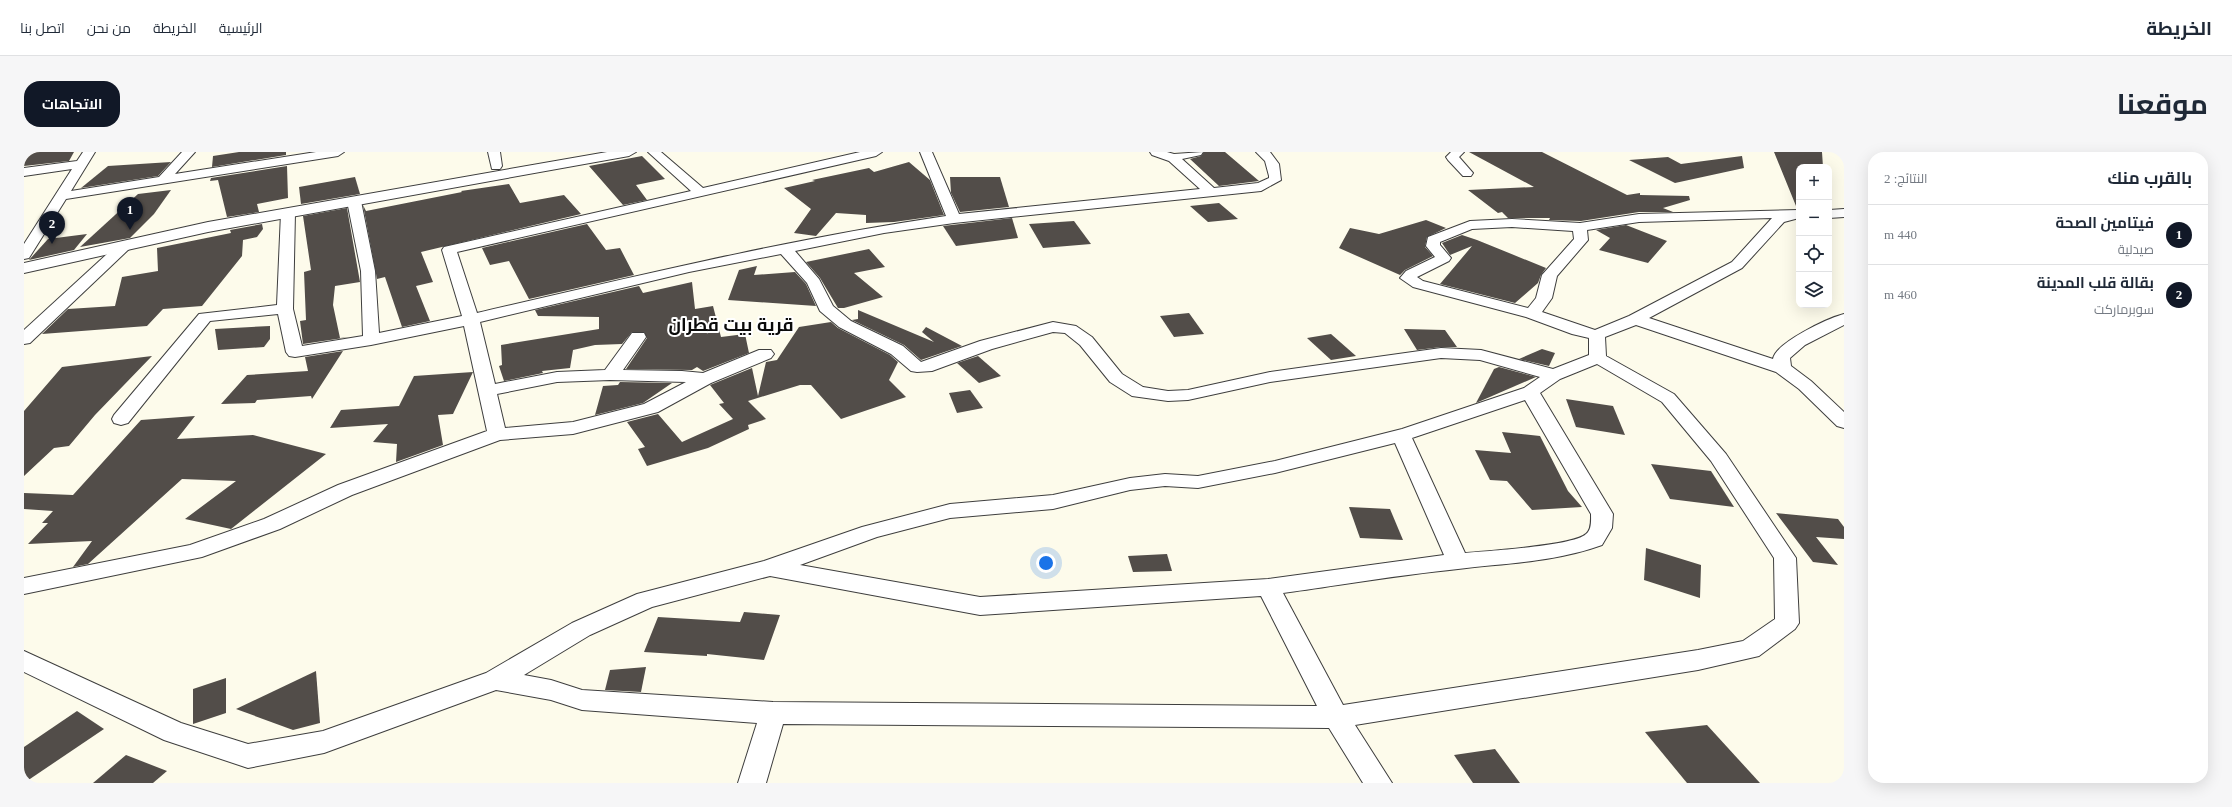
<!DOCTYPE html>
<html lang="ar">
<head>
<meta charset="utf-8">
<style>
	body { margin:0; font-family:"Times New Roman",Cairo,serif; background:#f6f6f7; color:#1f2937; direction:rtl }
	.controls { position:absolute; right:12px; top:12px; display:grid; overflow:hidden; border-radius:8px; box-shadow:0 4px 16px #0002 }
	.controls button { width:36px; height:36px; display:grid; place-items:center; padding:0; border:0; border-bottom:1px solid #e0e1e3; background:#fff; color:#1f2937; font:20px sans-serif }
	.you { position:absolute; left:1022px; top:411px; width:14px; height:14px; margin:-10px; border:3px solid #fff; border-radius:50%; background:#1a73e8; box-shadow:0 0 0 6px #1a73e833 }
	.badge { display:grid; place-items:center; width:26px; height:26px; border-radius:50%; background:#111827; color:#fff; font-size:13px; font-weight:700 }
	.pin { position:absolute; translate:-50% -33px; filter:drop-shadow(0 1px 2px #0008) }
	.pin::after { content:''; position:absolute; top:21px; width:14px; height:12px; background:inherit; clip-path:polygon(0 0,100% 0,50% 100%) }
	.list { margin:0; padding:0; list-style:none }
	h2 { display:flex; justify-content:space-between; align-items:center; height:52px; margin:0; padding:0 16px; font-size:17px }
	h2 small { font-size:13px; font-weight:400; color:#747a83 }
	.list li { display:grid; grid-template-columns:26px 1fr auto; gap:12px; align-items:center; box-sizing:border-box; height:60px; padding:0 16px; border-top:1px solid #e0e1e3 }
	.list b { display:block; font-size:15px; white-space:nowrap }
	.list p { margin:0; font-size:13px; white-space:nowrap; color:#747a83 }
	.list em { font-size:13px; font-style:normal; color:#747a83 }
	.icon { flex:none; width:22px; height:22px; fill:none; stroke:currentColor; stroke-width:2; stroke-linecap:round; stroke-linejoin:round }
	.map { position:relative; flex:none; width:1820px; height:631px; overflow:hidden; direction:ltr; border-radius:16px }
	header { display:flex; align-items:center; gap:24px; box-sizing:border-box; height:56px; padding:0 20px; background:#fff; border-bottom:1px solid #e0e1e3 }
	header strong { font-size:19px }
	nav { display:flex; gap:22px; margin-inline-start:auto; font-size:14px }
	.intro { display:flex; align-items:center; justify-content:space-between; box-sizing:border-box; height:96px; padding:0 24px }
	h1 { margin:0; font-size:28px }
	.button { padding:10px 18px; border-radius:16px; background:#111827; color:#fff; font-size:14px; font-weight:700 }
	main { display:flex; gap:24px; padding:0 24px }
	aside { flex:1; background:#fff; border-radius:16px; box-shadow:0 4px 16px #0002 }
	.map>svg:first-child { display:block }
	.building { fill:#524d49 }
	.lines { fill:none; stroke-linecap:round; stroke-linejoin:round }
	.minor-casing { stroke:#3e3e3e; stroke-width:2 }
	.tertiary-casing { stroke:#3e3e3e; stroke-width:2 }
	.minor { fill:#fff; fill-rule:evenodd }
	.tertiary { fill:#fff; fill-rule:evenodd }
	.labels { text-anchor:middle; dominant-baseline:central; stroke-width:4; stroke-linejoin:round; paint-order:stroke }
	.district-label { font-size:18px; font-weight:bold; fill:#0b0b0b; stroke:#fff }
</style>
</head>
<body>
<header>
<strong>الخريطة</strong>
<nav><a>الرئيسية</a><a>الخريطة</a><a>من نحن</a><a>اتصل بنا</a></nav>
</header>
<div class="intro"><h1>موقعنا</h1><a class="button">الاتجاهات</a></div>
<main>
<aside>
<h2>بالقرب منك<small>النتائج: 2</small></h2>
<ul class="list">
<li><span class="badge">1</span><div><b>فيتامين الصحة</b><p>صيدلية</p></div><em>440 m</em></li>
<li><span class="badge">2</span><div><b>بقالة قلب المدينة</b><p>سوبرماركت</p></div><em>460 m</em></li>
</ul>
</aside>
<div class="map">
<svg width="1820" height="631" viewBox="0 0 1820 631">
	<rect width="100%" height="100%" fill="#fdfbeb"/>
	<g class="building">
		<path d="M 0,0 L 50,0 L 45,9 L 0,14 Z"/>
		<path d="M 215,0 L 262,0 L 262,3 L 188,15 L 189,4 Z"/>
		<path d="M 1180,0 L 1201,0 L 1235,29 L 1195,34 L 1166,7 L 1177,4 Z"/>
		<path d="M 1445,0 L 1518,0 L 1603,43 L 1616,41 L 1616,43 L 1665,44 L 1666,48 L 1639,56 L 1649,60 L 1615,60 L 1557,69 L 1525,68 L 1526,66 L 1484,66 L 1478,60 L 1474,61 L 1444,38 L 1510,35 Z"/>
		<path d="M 1750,0 L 1798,0 L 1799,15 L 1775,15 L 1775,54 L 1772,54 Z"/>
		<path d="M 618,4 L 641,27 L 612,33 L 623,48 L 599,53 L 565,14 Z"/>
		<path d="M 1718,4 L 1720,16 L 1651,31 L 1605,8 L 1644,5 L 1657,12 Z"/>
		<path d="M 147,10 L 134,24 L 57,36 L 84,14 Z"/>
		<path d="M 885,10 L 906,28 L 920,63 L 870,70 L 842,71 L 842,63 L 812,61 L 792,84 L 770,81 L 787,57 L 760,36 L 791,29 L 788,28 L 845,16 L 850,20 Z"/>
		<path d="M 263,14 L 264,46 L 233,52 L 235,60 L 203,65 L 194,28 L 186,29 L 187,26 Z"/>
		<path d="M 331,25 L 336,42 L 277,52 L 275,35 Z"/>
		<path d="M 926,25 L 976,25 L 985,55 L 936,60 L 927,41 Z"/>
		<path d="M 485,32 L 496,51 L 540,43 L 557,62 L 397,100 L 409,130 L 392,134 L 406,169 L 378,175 L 361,125 L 353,127 L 339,53 L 342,59 L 438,40 L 437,39 Z"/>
		<path d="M 147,38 L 130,62 L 106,86 L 56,95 L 114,42 Z"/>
		<path d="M 1195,51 L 1214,67 L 1184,70 L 1166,54 Z"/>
		<path d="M 323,56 L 336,130 L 311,134 L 309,153 L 316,186 L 326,185 L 279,192 L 276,169 L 282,168 L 280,120 L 287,118 L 279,64 Z"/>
		<path d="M 988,66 L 994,86 L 932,94 L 919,74 Z"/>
		<path d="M 1402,68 L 1422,76 L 1403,85 L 1401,95 L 1409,104 L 1381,118 L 1376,123 L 1315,96 L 1326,76 L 1355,82 Z"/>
		<path d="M 1050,69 L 1067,92 L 1019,96 L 1005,72 Z"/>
		<path d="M 238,72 L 239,77 L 233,85 L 219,88 L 218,104 L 178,154 L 139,157 L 123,174 L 18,182 L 44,157 L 91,154 L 98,125 L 134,119 L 133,96 L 207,81 L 206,78 Z"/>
		<path d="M 563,72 L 582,98 L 596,96 L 610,123 L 505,147 L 485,109 L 466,113 L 458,96 Z"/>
		<path d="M 1602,73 L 1643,89 L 1624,111 L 1575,98 L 1586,86 L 1572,78 Z"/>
		<path d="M 63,82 L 50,98 L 5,108 L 24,87 Z"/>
		<path d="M 1438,83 L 1453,88 L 1522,116 L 1517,123 L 1514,131 L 1491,151 L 1416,132 L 1448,94 L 1426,103 L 1418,91 Z"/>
		<path d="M 845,97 L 861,115 L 830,121 L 859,145 L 820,156 L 814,156 L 796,126 L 782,110 Z"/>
		<path d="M 733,114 L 730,123 L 771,120 L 782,132 L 792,154 L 704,148 L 715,118 Z"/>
		<path d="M 668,130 L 671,157 L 689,154 L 697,185 L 721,182 L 725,201 L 679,219 L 673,215 L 668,218 L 602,217 L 623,186 L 620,180 L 608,180 L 598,192 L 571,193 L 549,198 L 546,216 L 518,219 L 519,221 L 480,229 L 475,214 L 478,213 L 477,193 L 575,177 L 575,165 L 514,164 L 511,158 L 615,134 L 619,141 Z"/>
		<path d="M 834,158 L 910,190 L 898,180 L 902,175 L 938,194 L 897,208 L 880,193 L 828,168 L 834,167 Z"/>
		<path d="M 1165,161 L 1180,182 L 1150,185 L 1136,164 Z"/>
		<path d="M 807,170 L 814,176 L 866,203 L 874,210 L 865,228 L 882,245 L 817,267 L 787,233 L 776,233 L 724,249 L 742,267 L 724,273 L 725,277 L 684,296 L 623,314 L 614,297 L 621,295 L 603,270 L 634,262 L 658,290 L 709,267 L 695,252 L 700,251 L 686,233 L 728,216 L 734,244 L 742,210 L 753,208 L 775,175 Z"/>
		<path d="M 246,174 L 246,187 L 240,195 L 194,198 L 191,177 Z"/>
		<path d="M 1380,177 L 1421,178 L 1433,195 L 1417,195 L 1393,198 Z"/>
		<path d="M 1307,182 L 1332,204 L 1307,208 L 1283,186 Z"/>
		<path d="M 1518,197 L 1531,201 L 1525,214 L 1495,207 Z"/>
		<path d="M 319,199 L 288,247 L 287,244 L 233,248 L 231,251 L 197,252 L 223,223 L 284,219 L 281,205 Z"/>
		<path d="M 128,204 L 71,263 L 45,294 L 30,296 L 0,324 L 0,259 L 38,215 Z"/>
		<path d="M 954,204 L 977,224 L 955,231 L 933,211 Z"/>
		<path d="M 1475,215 L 1512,225 L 1452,251 L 1470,217 Z"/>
		<path d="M 449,220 L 429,262 L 414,263 L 419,293 L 372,310 L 373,292 L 349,290 L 364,272 L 306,276 L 317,258 L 375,254 L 390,224 Z"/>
		<path d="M 596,230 L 648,231 L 619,251 L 571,263 L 579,234 L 594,233 Z"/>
		<path d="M 946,238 L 959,256 L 933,261 L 925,241 Z"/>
		<path d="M 1542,247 L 1589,254 L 1601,283 L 1552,275 Z"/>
		<path d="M 171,264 L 153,287 L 229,283 L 302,302 L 207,377 L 161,367 L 212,329 L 158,327 L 64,412 L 49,415 L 68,389 L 4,392 L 24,371 L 18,371 L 29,359 L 0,357 L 0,341 L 49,343 L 117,268 Z"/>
		<path d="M 1478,280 L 1516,284 L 1544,339 L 1558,355 L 1508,358 L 1483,329 L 1466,328 L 1451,298 L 1487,301 Z"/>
		<path d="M 1627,312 L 1687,319 L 1710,355 L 1646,347 Z"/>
		<path d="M 1325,355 L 1366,357 L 1379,388 L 1336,386 Z"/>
		<path d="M 1752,361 L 1814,367 L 1820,375 L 1820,387 L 1792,385 L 1814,413 L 1789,410 Z"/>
		<path d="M 1622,396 L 1677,413 L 1676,446 L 1620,428 Z"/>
		<path d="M 1143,402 L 1148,419 L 1109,420 L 1104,404 Z"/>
		<path d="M 720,460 L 756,463 L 740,508 L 683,502 L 683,504 L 620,500 L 634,465 L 716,470 Z"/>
		<path d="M 622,515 L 617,540 L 581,538 L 586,518 Z"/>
		<path d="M 292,519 L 296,571 L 269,578 L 212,557 Z"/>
		<path d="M 202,526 L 202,561 L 169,572 L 169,537 Z"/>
		<path d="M 53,559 L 80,577 L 0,631 L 0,595 Z"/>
		<path d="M 1683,573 L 1736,631 L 1663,631 L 1621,580 Z"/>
		<path d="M 1471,597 L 1496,631 L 1449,631 L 1430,603 Z"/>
		<path d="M 102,603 L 143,619 L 129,631 L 69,631 Z"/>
	</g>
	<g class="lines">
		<g class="minor-casing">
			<g id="minor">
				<path d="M 59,0 L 71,0 L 47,39 L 135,25 L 158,0 L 171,0 L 151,22 L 292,0 L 320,0 L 314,4 L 42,47 L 5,106 L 0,107 L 0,92 L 48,17 L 0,24 L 0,16 L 53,9 Z"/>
				<path d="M 464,0 L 476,0 L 478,14 L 476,17 L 468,17 Z"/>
				<path d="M 624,0 L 637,0 L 679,36 L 836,0 L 858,0 L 852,4 L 433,100 L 453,161 C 609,125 764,87 922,64 L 896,0 L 908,0 L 935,62 L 1176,37 L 1145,9 L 1128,3 L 1126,0 L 1143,0 L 1150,2 L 1179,0 L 1177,3 L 1158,7 L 1190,36 L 1234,31 L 1245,26 L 1245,24 L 1241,9 L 1232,0 L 1246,0 L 1255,12 L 1257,28 L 1237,39 L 930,71 L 860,81 L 771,99 L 795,127 L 809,154 L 827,169 L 879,194 L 897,210 L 956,189 L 1029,170 L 1052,174 L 1068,185 L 1098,222 L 1119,235 L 1144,239 L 1164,238 L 1246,220 L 1417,196 L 1457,198 L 1529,217 L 1565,203 L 1565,186 L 1548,182 L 1502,165 L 1389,135 L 1376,126 L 1382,119 L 1411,105 L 1402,94 L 1404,85 L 1446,69 L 1488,67 L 1556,71 L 1615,62 L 1775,58 L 1775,66 L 1760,70 L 1718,116 L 1625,166 L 1749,207 C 1751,191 1804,166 1820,162 L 1820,173 L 1781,193 L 1766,206 L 1767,214 L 1787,229 L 1820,260 L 1820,276 L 1813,274 L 1775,237 L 1752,220 L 1612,173 L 1581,185 L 1582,204 L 1650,242 L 1702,302 L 1772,406 L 1775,471 L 1771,477 L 1735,504 L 1674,518 L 1331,573 L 1368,631 L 1339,631 L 1305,576 L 759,572 L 742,631 L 714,631 L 733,571 L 558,558 L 527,548 L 472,538 L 300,601 L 224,616 L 140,588 L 0,520 L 0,499 L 157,571 L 224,592 L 299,579 L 462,521 L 548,471 L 613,442 L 740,409 L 838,375 L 926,352 L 1029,343 L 1106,326 L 1141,322 L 1174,324 L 1251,309 L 1378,277 L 1500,236 L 1516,225 L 1456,208 L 1417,206 L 1246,230 L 1164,248 L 1144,249 L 1108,244 L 1086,230 L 1056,193 L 1041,181 L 1029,180 L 968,197 L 908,219 L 893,220 L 887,219 L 867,202 L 815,175 L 796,159 L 783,131 L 757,102 L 665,120 L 456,170 L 471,232 L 533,220 L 581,218 L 608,181 L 620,181 L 622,185 L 599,218 L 658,219 L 679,221 L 735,198 L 747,198 L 750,202 L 747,206 L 687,231 L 634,260 L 549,282 L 476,288 L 328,343 L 256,377 L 178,405 L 0,442 L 0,426 L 166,393 L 240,367 L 314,333 L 463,279 L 440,174 L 347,193 L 271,205 L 265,204 L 262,200 L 254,162 L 186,169 L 104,271 L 97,273 L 90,271 L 88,267 L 90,263 L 175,162 L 253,153 L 257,61 L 259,58 L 269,58 L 271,61 L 269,157 L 278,194 L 339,184 L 337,119 L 323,49 L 325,46 L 335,46 L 337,49 L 351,119 L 355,181 L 438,164 L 418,98 L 420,95 L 667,39 ZM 1748,66 L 1708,110 L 1605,164 L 1571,178 L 1518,160 L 1528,146 L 1533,124 L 1564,88 L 1563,78 L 1615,70 ZM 1488,75 L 1549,79 L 1550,87 L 1518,123 L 1512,146 L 1504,156 L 1399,129 L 1393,125 L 1425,109 L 1427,106 L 1416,93 L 1416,90 L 1448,77 ZM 1573,212 L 1638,250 L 1687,309 L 1750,406 L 1751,467 L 1719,489 L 1674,498 L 1319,553 L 1259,441 C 1317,433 1375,423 1434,417 C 1483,411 1531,410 1578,393 L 1588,376 L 1589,362 L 1516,241 L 1536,227 ZM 586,228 L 662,230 L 620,252 L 549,270 L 481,276 L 473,242 L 533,230 ZM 1501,248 L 1567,362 C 1567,368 1568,378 1562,382 C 1550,394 1462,399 1441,401 L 1388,286 ZM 1371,291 L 1420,403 L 1244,427 L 956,445 L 776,413 L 853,385 L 926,366 L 1029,357 L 1106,338 L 1141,334 L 1174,336 L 1251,321 ZM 746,424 L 956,463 L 1237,444 L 1293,554 L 749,550 L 558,538 L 527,528 L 500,523 L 566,483 L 628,455 Z"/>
				<path d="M 1427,0 L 1440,0 L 1435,5 L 1449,21 L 1447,24 L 1439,24 L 1424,8 L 1422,5 Z"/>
				<path d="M 1820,57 L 1820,65 L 1805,66 L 1805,58 Z"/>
				<path d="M 100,90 L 105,91 L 107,94 L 105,97 L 6,191 L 0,192 L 0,178 L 95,91 Z"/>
			</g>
		</g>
		<g class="tertiary-casing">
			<path id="tertiary" d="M 583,0 L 612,0 L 605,4 L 184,80 L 0,121 L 0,111 L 184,70 Z"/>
		</g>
		<use href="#minor" class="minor"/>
		<use href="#tertiary" class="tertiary"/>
	</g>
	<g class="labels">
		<g class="district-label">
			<text x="707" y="173">قرية بيت قطران</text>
		</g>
	</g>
</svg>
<div class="controls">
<button>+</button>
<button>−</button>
<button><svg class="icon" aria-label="locate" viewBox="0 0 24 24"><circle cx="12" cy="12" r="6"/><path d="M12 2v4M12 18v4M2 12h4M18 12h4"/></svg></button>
<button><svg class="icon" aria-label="layers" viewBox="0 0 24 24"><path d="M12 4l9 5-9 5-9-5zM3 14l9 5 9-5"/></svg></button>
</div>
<div class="you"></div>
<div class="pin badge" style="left:106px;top:78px">1</div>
<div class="pin badge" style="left:28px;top:92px">2</div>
</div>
</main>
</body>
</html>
